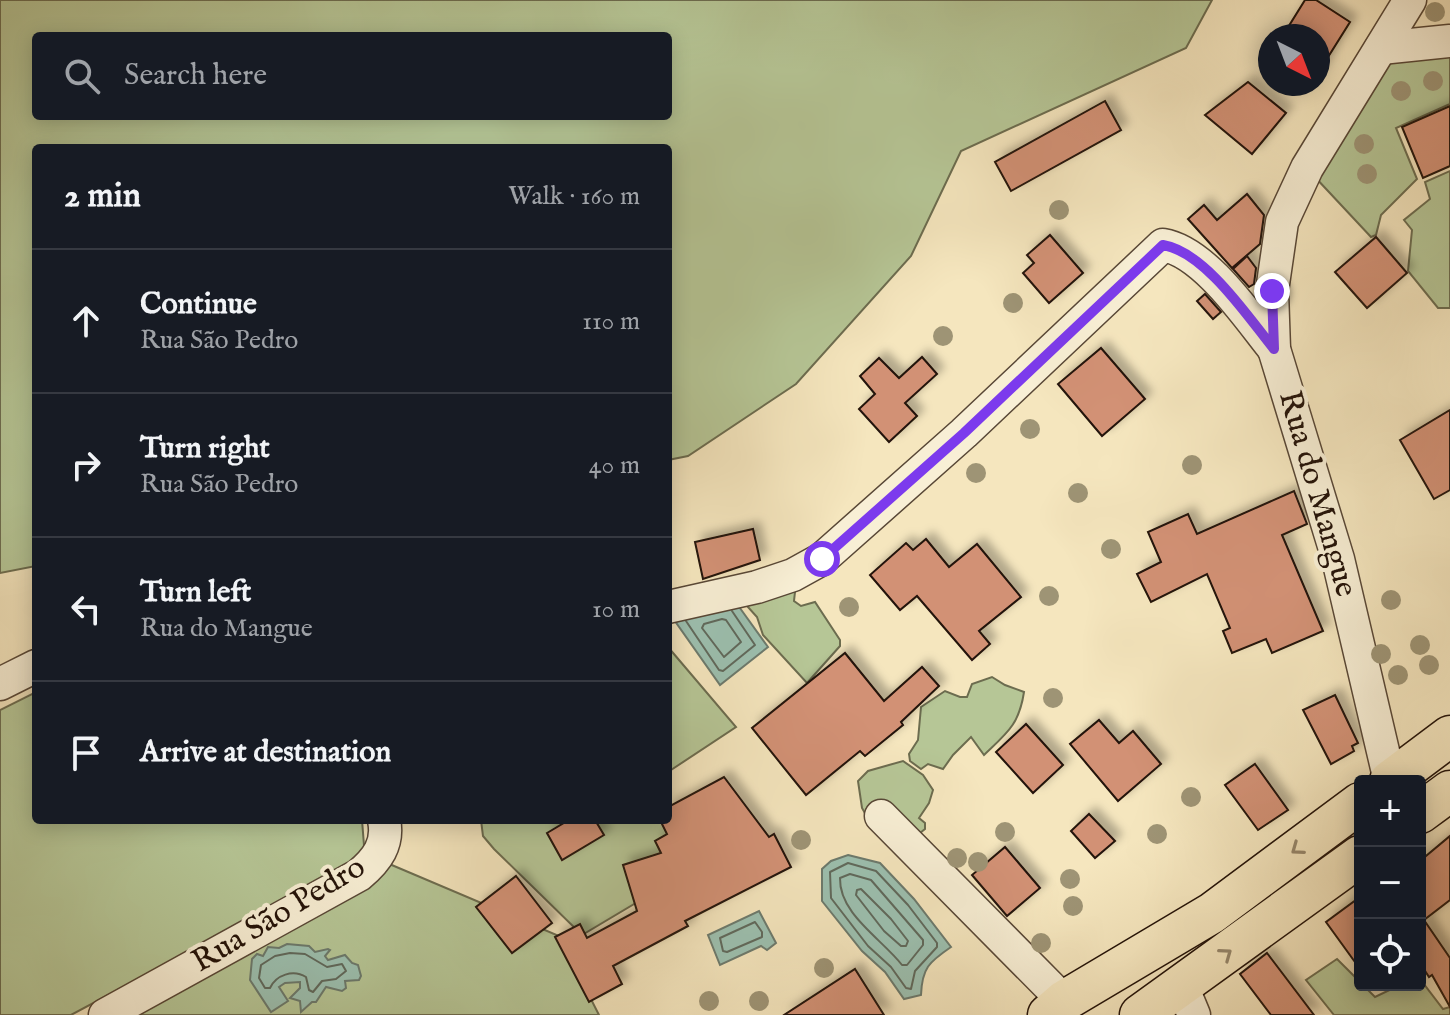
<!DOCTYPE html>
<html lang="en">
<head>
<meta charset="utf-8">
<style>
	body { margin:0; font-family:"IM FELL English",serif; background:#242831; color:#f1f3f6 }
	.controls { position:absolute; right:24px; bottom:24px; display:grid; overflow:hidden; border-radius:8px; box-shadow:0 4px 20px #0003 }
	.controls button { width:72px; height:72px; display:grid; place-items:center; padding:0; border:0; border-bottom:2px solid #363941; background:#171b24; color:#f1f3f6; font:40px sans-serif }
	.compass { position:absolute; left:1258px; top:24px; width:72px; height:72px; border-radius:50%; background:#171b24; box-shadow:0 4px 20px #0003; rotate:138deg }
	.stop { position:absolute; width:24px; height:24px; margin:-18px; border:6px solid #7c3aed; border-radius:50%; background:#fff }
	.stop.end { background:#7c3aed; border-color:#fff; box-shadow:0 2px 8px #0008 }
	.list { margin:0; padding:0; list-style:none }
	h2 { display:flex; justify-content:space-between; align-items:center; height:104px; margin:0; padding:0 32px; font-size:34px }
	h2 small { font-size:26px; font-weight:400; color:#9ea1a6 }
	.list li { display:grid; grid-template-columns:52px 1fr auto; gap:24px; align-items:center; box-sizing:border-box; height:144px; padding:0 32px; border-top:2px solid #363941 }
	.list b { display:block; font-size:30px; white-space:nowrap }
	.list p { margin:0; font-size:26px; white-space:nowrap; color:#9ea1a6 }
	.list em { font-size:26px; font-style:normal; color:#9ea1a6 }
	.icon { flex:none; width:44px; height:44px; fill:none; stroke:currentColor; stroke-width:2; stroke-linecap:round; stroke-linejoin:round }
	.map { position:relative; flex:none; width:1450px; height:1015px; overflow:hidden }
	.search { position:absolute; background:#171b24; box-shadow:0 4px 20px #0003; left:32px; top:32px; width:640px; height:88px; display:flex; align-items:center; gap:20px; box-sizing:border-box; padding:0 28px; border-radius:8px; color:#9ea1a6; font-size:30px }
	.panel { position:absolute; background:#171b24; box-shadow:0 4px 20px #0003; left:32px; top:144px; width:640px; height:680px; border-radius:8px }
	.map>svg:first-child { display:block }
	.green { fill:#b6c696; stroke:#6c6c4f; stroke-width:2; fill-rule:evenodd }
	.water { fill:#9cc0b0; stroke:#6c7a6d; stroke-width:2 }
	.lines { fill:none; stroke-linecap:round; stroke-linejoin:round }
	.shore { stroke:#60695c; stroke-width:2 }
	.building { fill:#d29175; stroke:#231208; stroke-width:2; filter:url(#shadow) }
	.minor-casing { stroke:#584736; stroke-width:35 }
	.major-casing { stroke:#231208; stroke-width:43 }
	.minor { stroke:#f8efd5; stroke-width:32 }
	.major { stroke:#f5e6be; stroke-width:40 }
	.tree { fill:#9e9475 }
	.oneway { stroke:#96876c }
	.route { stroke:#7c3aed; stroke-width:10 }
	.labels { text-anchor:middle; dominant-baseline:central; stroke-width:8; stroke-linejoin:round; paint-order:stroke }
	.street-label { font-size:32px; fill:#231208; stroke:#f8efd5 }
</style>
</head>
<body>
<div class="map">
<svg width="1450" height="1015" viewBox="0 0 1450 1015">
	<defs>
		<filter id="shadow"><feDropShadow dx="7" dy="-7" stdDeviation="4" flood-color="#0004"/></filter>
	</defs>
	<rect width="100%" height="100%" fill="#f5e6be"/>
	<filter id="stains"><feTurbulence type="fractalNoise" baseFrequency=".0025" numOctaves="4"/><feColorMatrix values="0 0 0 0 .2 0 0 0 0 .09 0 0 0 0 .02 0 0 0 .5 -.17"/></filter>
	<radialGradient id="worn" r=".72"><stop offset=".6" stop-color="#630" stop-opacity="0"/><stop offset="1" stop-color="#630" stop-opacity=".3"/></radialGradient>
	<g class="green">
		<path d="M 0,0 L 1212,0 L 1186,48 L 961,151 L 911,256 L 796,384 L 688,456 L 668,460 L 668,148 L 36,148 L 36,566 L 0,573 ZM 36,36 L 668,36 L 668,116 L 36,116 Z"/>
		<path d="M 1450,45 L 1450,104 L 1396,128 L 1417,179 L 1381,215 L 1376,235 L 1371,237 L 1314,176 L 1387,56 Z"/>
		<path d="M 1450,171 L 1450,308 L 1438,308 L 1408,271 L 1412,230 L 1404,220 L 1430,199 L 1425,182 Z"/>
		<path d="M 796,583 L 794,601 L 801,606 L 815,602 L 840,640 L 840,646 L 807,683 L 763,635 L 757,617 L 739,597 Z"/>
		<path d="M 668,647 L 736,727 L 668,772 Z"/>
		<path d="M 992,677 L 1005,685 L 1024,692 C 1019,725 1007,733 984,755 L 971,737 L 953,755 L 943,769 L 928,764 L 921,769 L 910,761 L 909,754 L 918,740 L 921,707 L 945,691 L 960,697 L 967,697 L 972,684 Z"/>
		<path d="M 36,692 L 36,820 L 362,820 L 365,858 L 71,1015 L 0,1015 L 0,710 Z"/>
		<path d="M 903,761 L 923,775 L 933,790 L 929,803 L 919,818 L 925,823 L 925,829 L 920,833 L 871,824 L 862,808 L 858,781 L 868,771 Z"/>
		<path d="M 481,820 L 666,820 L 676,879 L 582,935 L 494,849 L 483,836 Z"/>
		<path d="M 387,863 L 559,936 L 599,1015 L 115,1015 Z"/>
		<path d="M 1337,959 L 1360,982 L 1360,985 L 1363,985 L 1375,997 L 1400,985 L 1420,985 L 1420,979 L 1443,1009 L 1450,1007 L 1450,1015 L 1334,1015 L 1306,980 Z"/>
	</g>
	<g class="water">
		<path d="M 732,597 L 768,647 L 720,685 L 670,614 Z"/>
		<path d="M 848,855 L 880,863 L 914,899 L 951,947 C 929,962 922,968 921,995 L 904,999 L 885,972 L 862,951 L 822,901 L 822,869 L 831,861 Z"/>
		<path d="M 759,911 L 776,943 L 767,950 L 761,946 L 720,965 L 708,935 Z"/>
		<path d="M 287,944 L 309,946 L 315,952 L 328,949 L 330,950 L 325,956 L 328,960 L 345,955 L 352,963 L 358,965 L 361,976 L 359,980 L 345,981 L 346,988 L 342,991 L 326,987 L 316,1002 L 312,1002 L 301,1012 L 300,1001 L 290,998 L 300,988 L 300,982 L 285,983 L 279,987 L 288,1001 L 271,1012 L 250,980 L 252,959 L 257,954 L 263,956 L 268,947 L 279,948 Z"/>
	</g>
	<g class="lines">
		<g class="shore">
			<path d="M 722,619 L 726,620 L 741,642 L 724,657 L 702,628 L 704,624 Z"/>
			<path d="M 686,621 L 719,670 L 723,671 L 755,645 L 732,611"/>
			<path d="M 848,863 L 876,871 L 908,905 L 937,943 L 937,947 L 915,971 L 911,989 L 906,988 L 891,967 L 868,946 L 831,898 L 830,872 Z"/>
			<path d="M 850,874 L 871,880 L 923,940 L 923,945 L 907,965 L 902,965 C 882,939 839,914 840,878 Z"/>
			<path d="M 861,889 L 891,919 L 908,941 L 906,946 L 901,946 L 884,931 L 856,895 L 857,890 Z"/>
			<path d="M 755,922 L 762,932 L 762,937 L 727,952 L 723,951 L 720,938 Z"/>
			<path d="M 290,953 L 305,954 L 327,967 L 342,964 L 346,971 L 336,979 L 322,981 L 313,992 L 309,990 L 306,977 C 293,969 276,975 270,988 L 265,988 L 259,978 L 261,965 L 275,956 Z"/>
		</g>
	</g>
	<g class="building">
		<path d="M 1305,0 L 1316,0 L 1350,22 L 1318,73 L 1318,36 L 1299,36 L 1287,29 Z"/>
		<path d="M 1248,82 L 1286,113 L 1252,154 L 1205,115 Z"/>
		<path d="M 1105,101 L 1121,130 L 1011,191 L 995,162 Z"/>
		<path d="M 1450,106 L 1450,166 L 1423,178 L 1402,127 Z"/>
		<path d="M 1247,194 L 1264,215 L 1260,244 L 1232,268 L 1188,219 L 1204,205 L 1217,220 Z"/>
		<path d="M 1050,235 L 1083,273 L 1049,303 L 1023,273 L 1034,263 L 1027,255 Z"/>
		<path d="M 1376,237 L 1407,273 L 1367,308 L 1335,272 Z"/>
		<path d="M 1247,256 L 1256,268 L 1254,284 L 1249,287 L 1233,269 Z"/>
		<path d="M 1205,294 L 1221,312 L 1213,319 L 1197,301 Z"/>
		<path d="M 1101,348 L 1145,399 L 1102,436 L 1058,384 Z"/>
		<path d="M 922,357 L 937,374 L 905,403 L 917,416 L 889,442 L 859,409 L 875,394 L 860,376 L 879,358 L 899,378 Z"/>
		<path d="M 1450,410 L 1450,490 L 1434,499 L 1400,440 Z"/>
		<path d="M 1294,491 L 1307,524 L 1282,535 L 1323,631 L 1272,653 L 1266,639 L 1232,653 L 1223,631 L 1230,628 L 1207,574 L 1151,602 L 1137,574 L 1161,562 L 1148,532 L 1188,514 L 1197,534 Z"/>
		<path d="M 753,529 L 760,560 L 703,579 L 695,542 Z"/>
		<path d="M 926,539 L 949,567 L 977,544 L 1021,597 L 979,631 L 990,644 L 972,660 L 917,596 L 900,610 L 870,575 L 906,543 L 913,550 Z"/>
		<path d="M 845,653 L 884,701 L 922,667 L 939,686 L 901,722 L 903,725 L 865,756 L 860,751 L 806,795 L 752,728 Z"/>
		<path d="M 1335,695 L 1358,743 L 1352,746 L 1354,751 L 1331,764 L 1303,710 Z"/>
		<path d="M 1099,720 L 1119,743 L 1133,731 L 1161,764 L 1118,801 L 1070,744 Z"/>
		<path d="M 1026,724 L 1063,765 L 1033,793 L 996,752 Z"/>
		<path d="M 1255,764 L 1288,810 L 1258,830 L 1225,785 Z"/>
		<path d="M 724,777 L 769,837 L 774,834 L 791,867 L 685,921 L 688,926 L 613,966 L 622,984 L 589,1002 L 555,937 L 580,924 L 587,938 L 637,911 L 623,865 L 661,853 L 655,841 L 667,834 L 660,820 L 668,820 L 668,807 Z"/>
		<path d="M 1089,814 L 1115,841 L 1095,858 L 1071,831 Z"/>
		<path d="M 569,820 L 595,820 L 604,835 L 562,860 L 547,833 Z"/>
		<path d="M 1450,836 L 1450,900 L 1424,920 L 1450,958 L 1450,1007 L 1432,975 L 1429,977 L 1420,963 L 1420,861 Z"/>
		<path d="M 1005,847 L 1040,888 L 1007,916 L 972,875 Z"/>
		<path d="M 516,876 L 552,923 L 512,953 L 476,907 Z"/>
		<path d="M 1360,897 L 1360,969 L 1326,922 Z"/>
		<path d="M 1267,953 L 1314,1015 L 1271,1015 L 1240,974 Z"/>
		<path d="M 855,969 L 884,1015 L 784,1015 Z"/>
	</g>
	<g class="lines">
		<g class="minor-casing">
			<g id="minor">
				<path d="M 1381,48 L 1450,41"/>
				<path d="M 668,607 L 757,587 L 793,575 L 822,559 L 964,433 L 1163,245 C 1205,252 1248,317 1274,349"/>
				<path d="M 0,684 L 36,666"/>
				<path d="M 1390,781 L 1338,559 L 1274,349 L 1272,291 L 1282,222 L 1307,168 L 1410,0"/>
				<path d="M 881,816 L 1064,1001"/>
				<path d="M 1182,986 L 1194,1015"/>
				<path d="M 105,1015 L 359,875 C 377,860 389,844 384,820"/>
			</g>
		</g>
		<g class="major-casing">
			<g id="major">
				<path d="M 1390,781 L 1450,736"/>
				<path d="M 1420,813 L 1450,791"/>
				<path d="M 1048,1015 L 1064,1001 L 1212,913 L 1360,803"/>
				<path d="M 1140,1015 L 1360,856"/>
			</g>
		</g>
		<use href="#minor" class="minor"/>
		<use href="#major" class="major"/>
	</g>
	<g class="tree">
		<circle cx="1435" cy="12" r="10"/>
		<circle cx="1433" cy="81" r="10"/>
		<circle cx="1401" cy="91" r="10"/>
		<circle cx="1364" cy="144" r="10"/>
		<circle cx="1367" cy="174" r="10"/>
		<circle cx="1059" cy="210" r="10"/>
		<circle cx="1013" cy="303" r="10"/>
		<circle cx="943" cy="336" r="10"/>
		<circle cx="1030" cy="429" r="10"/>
		<circle cx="1192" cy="465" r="10"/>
		<circle cx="976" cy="473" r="10"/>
		<circle cx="1078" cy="493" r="10"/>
		<circle cx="1111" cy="549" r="10"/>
		<circle cx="1049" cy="596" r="10"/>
		<circle cx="1391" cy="600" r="10"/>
		<circle cx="849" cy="607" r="10"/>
		<circle cx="1420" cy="645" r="10"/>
		<circle cx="1381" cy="654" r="10"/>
		<circle cx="1429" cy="665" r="10"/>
		<circle cx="1398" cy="675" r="10"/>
		<circle cx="1053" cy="698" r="10"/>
		<circle cx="1191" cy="797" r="10"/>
		<circle cx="1005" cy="832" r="10"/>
		<circle cx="1157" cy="834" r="10"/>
		<circle cx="801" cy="840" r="10"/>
		<circle cx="957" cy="858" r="10"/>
		<circle cx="978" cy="862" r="10"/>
		<circle cx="1070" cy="879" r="10"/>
		<circle cx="1073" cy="906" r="10"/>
		<circle cx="1041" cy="943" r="10"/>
		<circle cx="824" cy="968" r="10"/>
		<circle cx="709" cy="1001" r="10"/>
		<circle cx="759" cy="1001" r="10"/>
	</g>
	<defs><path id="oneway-chevron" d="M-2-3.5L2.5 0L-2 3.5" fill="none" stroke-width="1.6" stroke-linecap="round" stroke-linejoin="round" transform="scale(2)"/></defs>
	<g class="oneway">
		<use href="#oneway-chevron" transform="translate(1297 849) rotate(144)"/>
		<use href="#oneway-chevron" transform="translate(1226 954) rotate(-36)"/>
	</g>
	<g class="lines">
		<path class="route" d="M 822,559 L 964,433 L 1163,245 C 1205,252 1248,317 1274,349 L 1272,291"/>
	</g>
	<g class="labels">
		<g class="street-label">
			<text transform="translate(1317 494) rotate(74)">Rua do Mangue</text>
			<text transform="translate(279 915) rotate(-31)">Rua São Pedro</text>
		</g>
	</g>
	<rect width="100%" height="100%" filter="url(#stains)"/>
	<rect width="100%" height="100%" fill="url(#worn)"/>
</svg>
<div class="controls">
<button>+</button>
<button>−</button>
<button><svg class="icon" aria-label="locate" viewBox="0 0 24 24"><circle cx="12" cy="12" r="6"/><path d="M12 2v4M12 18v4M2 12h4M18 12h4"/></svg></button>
</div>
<svg class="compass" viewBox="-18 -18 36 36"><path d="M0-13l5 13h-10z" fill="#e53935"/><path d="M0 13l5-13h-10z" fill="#9ea1a6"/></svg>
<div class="stop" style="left:822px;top:559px"></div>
<div class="stop end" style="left:1272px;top:291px"></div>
<div class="search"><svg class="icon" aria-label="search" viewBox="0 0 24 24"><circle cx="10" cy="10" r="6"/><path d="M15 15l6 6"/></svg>Search here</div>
<section class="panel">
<h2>2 min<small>Walk · 160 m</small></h2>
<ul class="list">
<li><svg class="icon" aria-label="ahead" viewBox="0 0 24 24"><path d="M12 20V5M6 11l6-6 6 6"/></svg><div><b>Continue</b><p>Rua São Pedro</p></div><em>110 m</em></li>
<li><svg class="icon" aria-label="right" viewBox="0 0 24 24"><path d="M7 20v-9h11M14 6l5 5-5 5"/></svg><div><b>Turn right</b><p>Rua São Pedro</p></div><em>40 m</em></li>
<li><svg class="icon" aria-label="left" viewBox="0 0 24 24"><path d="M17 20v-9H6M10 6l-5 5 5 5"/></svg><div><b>Turn left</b><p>Rua do Mangue</p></div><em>10 m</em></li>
<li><svg class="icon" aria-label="arrive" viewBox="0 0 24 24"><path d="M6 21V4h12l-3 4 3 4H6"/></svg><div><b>Arrive at destination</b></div></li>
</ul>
</section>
</div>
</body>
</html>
